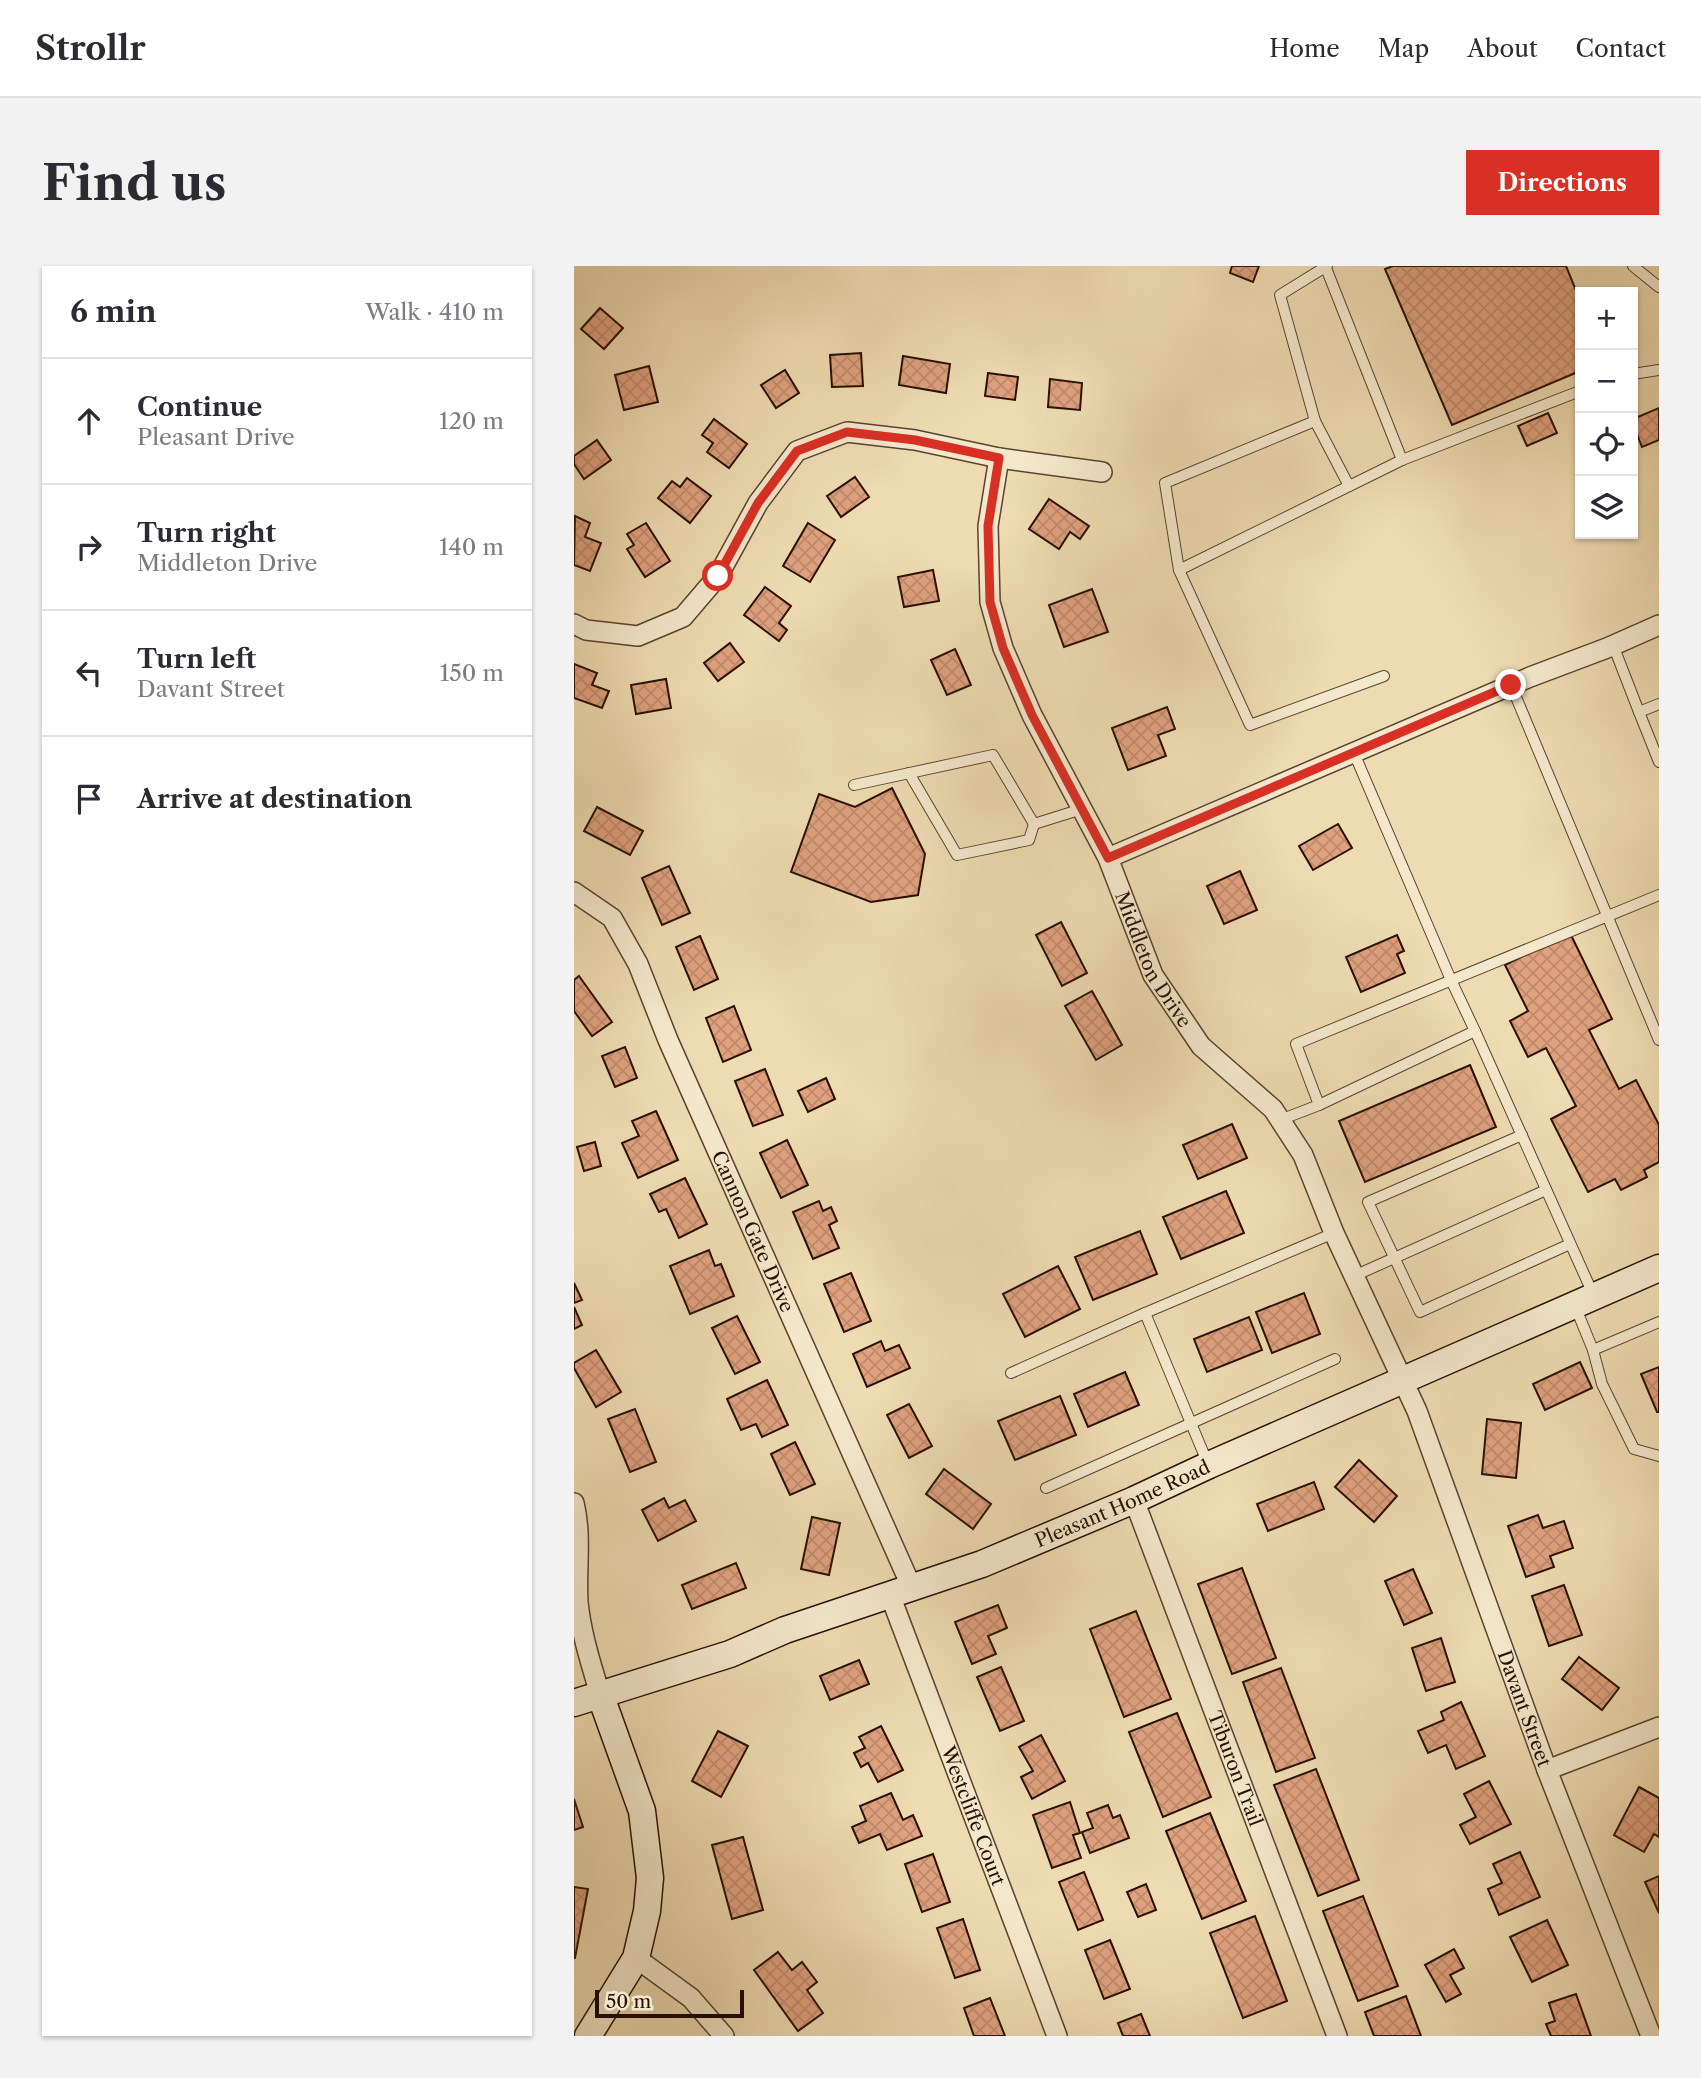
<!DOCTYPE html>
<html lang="en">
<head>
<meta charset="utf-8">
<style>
	body { margin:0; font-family:"Libre Caslon Text",serif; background:#f2f2f3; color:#2b2b33 }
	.controls { position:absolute; right:21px; top:21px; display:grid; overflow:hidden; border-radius:0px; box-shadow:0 2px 5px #0004 }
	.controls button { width:63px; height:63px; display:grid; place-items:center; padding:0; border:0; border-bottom:2px solid #e1e1e2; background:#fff; color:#2b2b33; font:35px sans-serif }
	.scale { position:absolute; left:21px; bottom:18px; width:149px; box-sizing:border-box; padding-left:7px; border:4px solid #291005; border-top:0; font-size:19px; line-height:24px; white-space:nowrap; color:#291005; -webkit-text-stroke:5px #f4e8cc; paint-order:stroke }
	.stop { position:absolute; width:21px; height:21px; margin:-16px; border:5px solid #d93025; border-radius:50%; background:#fff }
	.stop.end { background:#d93025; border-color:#fff; box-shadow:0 2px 7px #0008 }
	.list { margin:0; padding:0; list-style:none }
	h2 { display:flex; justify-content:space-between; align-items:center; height:91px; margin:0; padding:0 28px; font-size:30px }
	h2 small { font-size:23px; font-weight:400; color:#7c7c81 }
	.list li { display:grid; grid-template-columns:46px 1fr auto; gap:21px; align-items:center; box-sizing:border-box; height:126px; padding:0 28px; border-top:2px solid #e1e1e2 }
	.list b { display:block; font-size:26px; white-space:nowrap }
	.list p { margin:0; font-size:23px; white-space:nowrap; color:#7c7c81 }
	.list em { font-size:23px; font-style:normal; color:#7c7c81 }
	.icon { flex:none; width:38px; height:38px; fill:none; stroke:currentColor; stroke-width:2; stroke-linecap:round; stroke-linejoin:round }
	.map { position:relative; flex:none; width:1085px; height:1770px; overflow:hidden; border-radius:0px }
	header { display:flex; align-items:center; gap:42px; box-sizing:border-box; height:98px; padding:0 35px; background:#fff; border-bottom:2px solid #e1e1e2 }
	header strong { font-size:33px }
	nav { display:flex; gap:38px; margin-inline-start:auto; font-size:24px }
	.intro { display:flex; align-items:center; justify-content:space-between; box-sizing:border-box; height:168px; padding:0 42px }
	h1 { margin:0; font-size:49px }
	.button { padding:18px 32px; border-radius:0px; background:#d93025; color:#fff; font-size:24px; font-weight:700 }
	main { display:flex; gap:42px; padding:0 42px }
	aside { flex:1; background:#fff; border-radius:0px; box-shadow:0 2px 5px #0004 }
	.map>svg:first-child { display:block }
	.building { fill:url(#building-cross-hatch); stroke:#291005; stroke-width:2 }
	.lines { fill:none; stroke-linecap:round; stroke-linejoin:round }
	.lane-casing { stroke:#5a4330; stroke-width:12 }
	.street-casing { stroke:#5a4330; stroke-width:22 }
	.secondary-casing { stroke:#291005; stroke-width:29 }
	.lane { stroke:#f4e8cc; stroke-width:10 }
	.street { stroke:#f4e8cc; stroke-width:19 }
	.secondary { stroke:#f4e8cc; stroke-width:26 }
	.route { stroke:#d93025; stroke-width:9 }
	.labels { text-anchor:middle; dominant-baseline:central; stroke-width:6; stroke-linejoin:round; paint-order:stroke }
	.street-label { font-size:19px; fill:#291005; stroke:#f4e8cc }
</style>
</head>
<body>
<header>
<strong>Strollr</strong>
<nav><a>Home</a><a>Map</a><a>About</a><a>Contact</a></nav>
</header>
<div class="intro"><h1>Find us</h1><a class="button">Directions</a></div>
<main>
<aside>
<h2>6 min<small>Walk · 410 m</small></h2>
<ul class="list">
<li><svg class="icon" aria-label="ahead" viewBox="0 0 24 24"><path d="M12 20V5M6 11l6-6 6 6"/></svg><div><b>Continue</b><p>Pleasant Drive</p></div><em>120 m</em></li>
<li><svg class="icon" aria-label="right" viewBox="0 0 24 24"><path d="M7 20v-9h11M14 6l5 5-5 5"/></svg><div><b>Turn right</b><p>Middleton Drive</p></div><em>140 m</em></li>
<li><svg class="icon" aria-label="left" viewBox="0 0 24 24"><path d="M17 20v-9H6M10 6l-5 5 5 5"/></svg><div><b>Turn left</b><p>Davant Street</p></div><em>150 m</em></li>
<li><svg class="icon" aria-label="arrive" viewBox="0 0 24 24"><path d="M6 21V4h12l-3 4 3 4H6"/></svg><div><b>Arrive at destination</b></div></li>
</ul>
</aside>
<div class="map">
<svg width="1085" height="1770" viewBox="0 0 1085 1770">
	<defs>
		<pattern id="building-cross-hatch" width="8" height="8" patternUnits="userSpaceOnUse" patternTransform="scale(1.75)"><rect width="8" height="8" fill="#dfa17e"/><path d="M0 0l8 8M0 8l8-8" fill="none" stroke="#bf8a6b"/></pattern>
	</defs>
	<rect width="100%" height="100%" fill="#eedbb1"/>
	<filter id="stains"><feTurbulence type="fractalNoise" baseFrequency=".00286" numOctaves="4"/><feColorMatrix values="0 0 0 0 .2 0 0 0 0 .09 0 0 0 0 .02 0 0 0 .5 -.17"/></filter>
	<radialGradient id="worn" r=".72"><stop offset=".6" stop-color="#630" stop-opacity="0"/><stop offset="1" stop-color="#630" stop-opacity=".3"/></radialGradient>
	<g class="building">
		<path d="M 658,0 L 685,0 L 679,16 L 656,7 Z"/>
		<path d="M 819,0 L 992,0 L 1006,34 L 1006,105 L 878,159 L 811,3 Z"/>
		<path d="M 26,42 L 49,62 L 30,83 L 7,63 Z"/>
		<path d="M 287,87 L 289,120 L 258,121 L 256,89 Z"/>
		<path d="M 329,90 L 376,98 L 372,127 L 325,119 Z"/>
		<path d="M 75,100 L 84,136 L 50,144 L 41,109 Z"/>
		<path d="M 211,104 L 225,127 L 202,142 L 187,119 Z"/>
		<path d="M 414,107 L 444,111 L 441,134 L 411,130 Z"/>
		<path d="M 476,113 L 508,117 L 506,144 L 474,141 Z"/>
		<path d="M 1085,142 L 1085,174 L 1068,181 L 1059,158 L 1059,153 Z"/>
		<path d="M 974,147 L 983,167 L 953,180 L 944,160 Z"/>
		<path d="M 140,153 L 173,178 L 155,202 L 133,186 L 139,177 L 128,169 Z"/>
		<path d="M 23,174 L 37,194 L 10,213 L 0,198 L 0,190 Z"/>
		<path d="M 281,211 L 295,231 L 267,251 L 253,230 Z"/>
		<path d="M 113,212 L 137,230 L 116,257 L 84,232 L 98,215 L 106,221 Z"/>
		<path d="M 475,233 L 515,260 L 506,273 L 496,266 L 485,283 L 455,263 Z"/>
		<path d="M 1,250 L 16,257 L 11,271 L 27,277 L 16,305 L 0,299 Z"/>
		<path d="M 72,257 L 96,295 L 71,311 L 53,283 L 60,279 L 53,268 Z"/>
		<path d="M 234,257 L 261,274 L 236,316 L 209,300 Z"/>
		<path d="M 359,304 L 365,335 L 330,341 L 324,311 Z"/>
		<path d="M 191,321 L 217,340 L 205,357 L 213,364 L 205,375 L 170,349 Z"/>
		<path d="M 518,323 L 534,366 L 490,381 L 475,339 Z"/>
		<path d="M 156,377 L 170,396 L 144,415 L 130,397 Z"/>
		<path d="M 381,383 L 397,419 L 373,429 L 357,394 Z"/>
		<path d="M 0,398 L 23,407 L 18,419 L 35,425 L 28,442 L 0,432 Z"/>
		<path d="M 92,413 L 97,442 L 62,448 L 57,419 Z"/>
		<path d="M 593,441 L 601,463 L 584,469 L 592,490 L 554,504 L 538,462 Z"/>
		<path d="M 318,522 L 351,588 L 344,629 L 297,636 L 217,606 L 245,528 L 281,541 Z"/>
		<path d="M 23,541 L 69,565 L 56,589 L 10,565 Z"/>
		<path d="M 764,558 L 778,582 L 739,604 L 725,580 Z"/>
		<path d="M 95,600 L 116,647 L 88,659 L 68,612 Z"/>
		<path d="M 666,605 L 683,644 L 650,658 L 633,620 Z"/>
		<path d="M 487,656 L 513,707 L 488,720 L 462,669 Z"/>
		<path d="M 996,667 L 1038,753 L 1015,764 L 1045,823 L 1062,814 L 1085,859 L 1085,896 L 1070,904 L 1073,911 L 1047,924 L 1041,913 L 1014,926 L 977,853 L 1002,840 L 972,782 L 954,791 L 936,755 L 954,745 L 931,699 Z"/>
		<path d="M 823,669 L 830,685 L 823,688 L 831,707 L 787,726 L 772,691 Z"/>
		<path d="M 126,670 L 144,713 L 120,724 L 102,681 Z"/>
		<path d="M 5,710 L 38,756 L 18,770 L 0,745 L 0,714 Z"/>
		<path d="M 518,725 L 548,779 L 522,794 L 491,740 Z"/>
		<path d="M 160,740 L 177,784 L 149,796 L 132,752 Z"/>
		<path d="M 51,781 L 63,812 L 41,821 L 28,790 Z"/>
		<path d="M 896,799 L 922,861 L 791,916 L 765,855 Z"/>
		<path d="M 191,803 L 209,849 L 179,860 L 161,815 Z"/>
		<path d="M 252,812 L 261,833 L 234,846 L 224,825 Z"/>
		<path d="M 82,845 L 104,894 L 64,912 L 48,877 L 65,870 L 58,855 Z"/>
		<path d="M 658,858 L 673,892 L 624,913 L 609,879 Z"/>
		<path d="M 213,874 L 234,919 L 207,932 L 186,887 Z"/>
		<path d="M 21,876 L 27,900 L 10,905 L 3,881 Z"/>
		<path d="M 111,912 L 133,958 L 105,972 L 92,943 L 85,946 L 76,928 Z"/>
		<path d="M 652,925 L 670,967 L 607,993 L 589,951 Z"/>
		<path d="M 245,935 L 249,945 L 257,941 L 263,955 L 255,959 L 265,982 L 239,993 L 219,946 Z"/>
		<path d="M 566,965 L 583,1008 L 519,1034 L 501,991 Z"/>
		<path d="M 135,984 L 141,1000 L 147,998 L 160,1030 L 116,1048 L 96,1000 Z"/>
		<path d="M 484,1000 L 506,1043 L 451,1071 L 429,1028 Z"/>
		<path d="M 277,1007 L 297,1055 L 270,1066 L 250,1018 Z"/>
		<path d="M 0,1017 L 8,1034 L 0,1037 Z"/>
		<path d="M 730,1027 L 746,1068 L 698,1087 L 682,1046 Z"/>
		<path d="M 0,1041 L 8,1059 L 0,1063 Z"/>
		<path d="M 163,1050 L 186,1096 L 161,1108 L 138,1062 Z"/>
		<path d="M 675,1051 L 688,1084 L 633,1106 L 620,1073 Z"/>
		<path d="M 307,1075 L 311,1085 L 325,1079 L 336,1102 L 293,1121 L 279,1088 Z"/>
		<path d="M 22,1084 L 47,1126 L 22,1141 L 0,1102 L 0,1097 Z"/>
		<path d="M 1006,1096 L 1018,1122 L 971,1144 L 959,1118 Z"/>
		<path d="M 1085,1101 L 1085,1146 L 1083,1146 L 1067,1108 Z"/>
		<path d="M 551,1106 L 565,1139 L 514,1161 L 500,1128 Z"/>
		<path d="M 193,1114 L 214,1159 L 188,1171 L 182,1158 L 167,1164 L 153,1133 Z"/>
		<path d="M 486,1130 L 502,1169 L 441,1194 L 424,1155 Z"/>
		<path d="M 335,1138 L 358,1180 L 335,1192 L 313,1149 Z"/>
		<path d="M 61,1143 L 82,1196 L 56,1206 L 34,1153 Z"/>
		<path d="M 913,1153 L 947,1157 L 942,1212 L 908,1208 Z"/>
		<path d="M 221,1176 L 241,1218 L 216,1229 L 197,1188 Z"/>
		<path d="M 785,1194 L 823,1230 L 800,1256 L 761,1221 Z"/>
		<path d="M 370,1203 L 417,1238 L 399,1263 L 352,1228 Z"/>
		<path d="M 740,1216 L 750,1243 L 694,1265 L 683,1238 Z"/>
		<path d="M 90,1232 L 95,1242 L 111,1234 L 122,1255 L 84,1275 L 68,1244 Z"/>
		<path d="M 964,1249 L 969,1262 L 990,1255 L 999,1282 L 976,1290 L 980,1301 L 952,1311 L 934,1260 Z"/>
		<path d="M 238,1251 L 266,1257 L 255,1309 L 227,1303 Z"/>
		<path d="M 162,1297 L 172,1322 L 118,1343 L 108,1319 Z"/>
		<path d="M 668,1302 L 702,1392 L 658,1408 L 624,1318 Z"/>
		<path d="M 839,1303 L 858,1347 L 830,1359 L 811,1315 Z"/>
		<path d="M 990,1319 L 1008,1369 L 975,1380 L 958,1330 Z"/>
		<path d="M 424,1339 L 433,1362 L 414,1370 L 422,1388 L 398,1398 L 381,1356 Z"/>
		<path d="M 562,1345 L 597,1433 L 550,1451 L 516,1363 Z"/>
		<path d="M 867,1372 L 881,1416 L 852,1425 L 838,1382 Z"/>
		<path d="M 1005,1391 L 1045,1422 L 1028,1444 L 988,1413 Z"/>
		<path d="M 285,1394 L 295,1418 L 256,1434 L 246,1410 Z"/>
		<path d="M 427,1401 L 450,1455 L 426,1465 L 403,1411 Z"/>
		<path d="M 707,1402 L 741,1492 L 702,1506 L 669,1416 Z"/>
		<path d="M 887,1436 L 911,1490 L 882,1503 L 872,1479 L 854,1487 L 844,1465 L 870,1454 L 867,1446 Z"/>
		<path d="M 603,1447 L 637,1531 L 589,1551 L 555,1466 Z"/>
		<path d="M 307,1460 L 329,1504 L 304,1516 L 294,1497 L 287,1501 L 280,1487 L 291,1482 L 285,1471 Z"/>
		<path d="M 144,1465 L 174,1480 L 147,1531 L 118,1515 Z"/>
		<path d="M 467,1469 L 491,1515 L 458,1533 L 447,1511 L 459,1505 L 445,1481 Z"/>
		<path d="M 742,1503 L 785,1614 L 744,1630 L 700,1519 Z"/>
		<path d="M 915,1515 L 937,1558 L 896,1578 L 886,1559 L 902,1551 L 890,1528 Z"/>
		<path d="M 1065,1521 L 1085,1532 L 1085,1571 L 1080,1568 L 1070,1586 L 1040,1569 Z"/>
		<path d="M 317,1527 L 329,1554 L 339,1549 L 348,1570 L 313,1584 L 306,1568 L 285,1577 L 278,1561 L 292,1555 L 286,1540 Z"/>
		<path d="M 0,1533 L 9,1561 L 0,1564 Z"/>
		<path d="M 496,1536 L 506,1567 L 499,1569 L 507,1592 L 478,1602 L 459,1549 Z"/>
		<path d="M 534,1539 L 539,1552 L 546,1549 L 555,1572 L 516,1587 L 508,1566 L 519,1562 L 513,1547 Z"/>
		<path d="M 636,1547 L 672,1635 L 628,1653 L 592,1565 Z"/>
		<path d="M 169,1571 L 189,1644 L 158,1653 L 138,1579 Z"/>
		<path d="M 946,1586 L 966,1631 L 925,1649 L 914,1623 L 928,1617 L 919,1598 Z"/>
		<path d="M 359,1588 L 376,1636 L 348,1646 L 331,1598 Z"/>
		<path d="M 510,1606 L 529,1654 L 504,1664 L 485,1616 Z"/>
		<path d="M 1085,1610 L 1085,1647 L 1071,1616 Z"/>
		<path d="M 572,1618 L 582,1644 L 564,1651 L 553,1626 Z"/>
		<path d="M 0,1621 L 14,1623 L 1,1692 L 0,1692 Z"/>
		<path d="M 789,1630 L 824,1720 L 784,1735 L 749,1645 Z"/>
		<path d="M 681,1650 L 713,1735 L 669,1752 L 636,1667 Z"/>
		<path d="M 389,1653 L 406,1704 L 381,1712 L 363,1662 Z"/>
		<path d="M 973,1654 L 994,1699 L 958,1716 L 936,1671 Z"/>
		<path d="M 536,1674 L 556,1723 L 530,1733 L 511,1684 Z"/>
		<path d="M 880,1683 L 890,1702 L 876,1709 L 887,1728 L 872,1736 L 851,1699 Z"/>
		<path d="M 204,1686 L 218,1704 L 228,1696 L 243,1716 L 233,1724 L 249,1747 L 224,1765 L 180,1704 Z"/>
		<path d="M 1002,1728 L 1017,1770 L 977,1770 L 972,1758 L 981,1755 L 975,1737 Z"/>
		<path d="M 832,1730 L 847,1770 L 800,1770 L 791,1746 Z"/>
		<path d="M 416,1732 L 431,1770 L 400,1770 L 390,1742 Z"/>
		<path d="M 567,1748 L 576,1770 L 549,1770 L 544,1757 Z"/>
	</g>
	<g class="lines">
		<g class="lane-casing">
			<g id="lane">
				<path d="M 1059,0 L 1085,21"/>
				<path d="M 752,2 L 828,194 L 605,304 L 591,217 L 741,155 L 706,29 L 753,0"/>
				<path d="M 1059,108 L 1085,104"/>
				<path d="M 741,155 L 775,220"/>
				<path d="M 828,194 L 1006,125"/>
				<path d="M 605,304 L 676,459 L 810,410"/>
				<path d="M 1039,379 L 1065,446 L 1085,438"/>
				<path d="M 937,419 L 1085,774"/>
				<path d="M 1065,446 L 1085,496"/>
				<path d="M 780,487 L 877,714 L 901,765"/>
				<path d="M 335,507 L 383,589 L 455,574 L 460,558"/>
				<path d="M 280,519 L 419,489 L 460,558 L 508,543"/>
				<path d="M 745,839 L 901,765 L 1019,1028"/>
				<path d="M 706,854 L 745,839 L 722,778 L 1085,629"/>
				<path d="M 948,869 L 794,936 L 846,1046 L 996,978"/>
				<path d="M 780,1010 L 972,924"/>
				<path d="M 1001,1040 L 1019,1084 L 1085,1056"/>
				<path d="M 571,1047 L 760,967"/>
				<path d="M 1019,1084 L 1028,1118 L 1060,1183 L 1085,1190"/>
				<path d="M 437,1107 L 571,1047 L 634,1198"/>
				<path d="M 472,1222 L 761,1093"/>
			</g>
		</g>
		<g class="street-casing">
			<g id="street">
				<path id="s1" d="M 425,192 L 414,260 L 416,336 L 429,382 L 458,449 L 534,592 L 579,709 L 627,780 L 699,843 L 729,889 L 760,967 L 843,1145 L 973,1504 L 1077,1770"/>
				<path d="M 0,358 L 12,364 L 64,370 L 109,351 L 144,310 L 184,237 L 223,185 L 273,166 L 341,174 L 425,192 L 528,206"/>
				<path d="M 534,592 L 956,411 L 1033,382 L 1085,359"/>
				<path id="s2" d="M 0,626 L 38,652 L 64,698 L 94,774 L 338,1322"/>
				<path id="s3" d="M 560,1234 L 763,1770"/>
				<path d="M 0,1237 C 8,1269 2,1304 4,1336 C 7,1367 17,1398 26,1428"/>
				<path id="s4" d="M 316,1329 L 483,1770"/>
				<path d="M 973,1504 L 1085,1461"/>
				<path d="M 62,1692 L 117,1732 L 150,1770"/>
			</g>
		</g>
		<g class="secondary-casing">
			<g id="secondary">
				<path id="s5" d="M 0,1437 L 156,1388 L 211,1364 L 408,1298 L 560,1234 L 635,1199 L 1085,1002"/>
				<path d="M 14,1770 L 62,1692 L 73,1645 L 76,1612 L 68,1545 L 26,1428"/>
			</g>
		</g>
		<use href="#lane" class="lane"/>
		<use href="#street" class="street"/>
		<use href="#secondary" class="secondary"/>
	</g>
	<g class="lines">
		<path class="route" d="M 144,310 L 184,237 L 223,185 L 273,166 L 341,174 L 425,192 L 414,260 L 416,336 L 429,382 L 458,449 L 534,592 L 937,419"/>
	</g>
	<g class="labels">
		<g class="street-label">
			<text stroke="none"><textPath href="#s1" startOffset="539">Middleton Drive</textPath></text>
			<text stroke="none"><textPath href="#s2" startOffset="390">Cannon Gate Drive</textPath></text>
			<text stroke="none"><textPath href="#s5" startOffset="584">Pleasant Home Road</textPath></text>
			<text stroke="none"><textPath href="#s1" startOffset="1386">Davant Street</textPath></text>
			<text stroke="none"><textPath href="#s3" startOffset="287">Tiburon Trail</textPath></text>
			<text stroke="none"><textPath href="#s4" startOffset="236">Westcliffe Court</textPath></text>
		</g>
	</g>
	<rect width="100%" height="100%" filter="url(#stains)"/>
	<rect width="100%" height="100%" fill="url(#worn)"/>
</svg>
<div class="controls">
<button>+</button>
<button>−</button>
<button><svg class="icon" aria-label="locate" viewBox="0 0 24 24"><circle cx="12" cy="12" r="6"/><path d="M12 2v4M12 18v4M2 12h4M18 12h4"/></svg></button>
<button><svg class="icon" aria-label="layers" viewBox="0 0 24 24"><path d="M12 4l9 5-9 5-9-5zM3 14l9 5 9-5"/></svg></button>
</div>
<div class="scale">50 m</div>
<div class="stop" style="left:144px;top:310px"></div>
<div class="stop end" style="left:937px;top:419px"></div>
</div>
</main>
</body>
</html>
